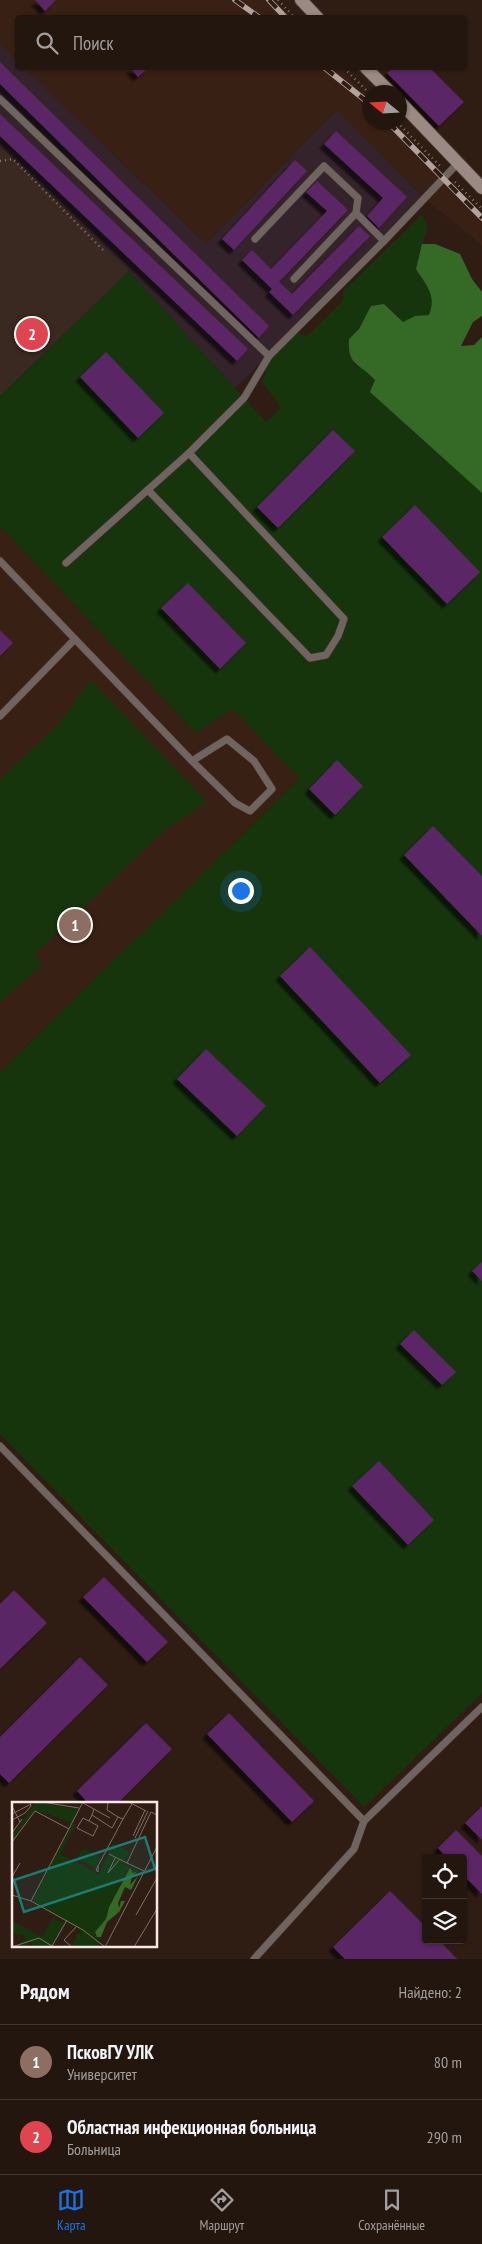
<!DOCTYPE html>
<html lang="ru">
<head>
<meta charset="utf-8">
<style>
	body { margin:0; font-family:"PT Sans Narrow",sans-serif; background:#2f231d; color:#f1f3f6 }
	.controls { position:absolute; right:15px; bottom:15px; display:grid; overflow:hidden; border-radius:5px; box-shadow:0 1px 4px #0004 }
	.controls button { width:45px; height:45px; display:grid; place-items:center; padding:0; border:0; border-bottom:1px solid #40352f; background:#23160f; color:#f1f3f6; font:25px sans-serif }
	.compass { position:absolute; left:362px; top:85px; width:45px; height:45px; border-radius:50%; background:#23160f; box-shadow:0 1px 4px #0004; rotate:288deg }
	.you { position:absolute; left:240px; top:890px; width:18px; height:18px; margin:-12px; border:4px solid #fff; border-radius:50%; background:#1a73e8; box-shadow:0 0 0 8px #1a73e833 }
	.badge { display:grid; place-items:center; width:32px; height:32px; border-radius:50%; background:#1a73e8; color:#fff; font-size:16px; font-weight:700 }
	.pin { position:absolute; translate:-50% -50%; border:2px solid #fff; box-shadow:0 1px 5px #0006 }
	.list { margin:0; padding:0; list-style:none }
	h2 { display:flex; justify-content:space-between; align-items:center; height:65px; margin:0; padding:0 20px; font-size:21px }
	h2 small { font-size:16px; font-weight:400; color:#a39f9e }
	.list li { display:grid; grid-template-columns:32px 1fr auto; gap:15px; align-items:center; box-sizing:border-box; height:75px; padding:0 20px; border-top:1px solid #40352f }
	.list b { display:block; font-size:19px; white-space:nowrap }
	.list p { margin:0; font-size:16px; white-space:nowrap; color:#a39f9e }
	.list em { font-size:16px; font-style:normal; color:#a39f9e }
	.icon { flex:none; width:28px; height:28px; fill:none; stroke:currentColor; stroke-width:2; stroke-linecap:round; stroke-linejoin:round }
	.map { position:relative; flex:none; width:482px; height:1959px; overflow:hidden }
	.search { position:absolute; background:#23160f; box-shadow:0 1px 4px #0004; left:15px; right:15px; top:15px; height:55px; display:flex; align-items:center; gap:12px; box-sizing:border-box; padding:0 18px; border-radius:5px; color:#a39f9e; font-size:19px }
	.sheet { height:215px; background:#23160f }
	nav { display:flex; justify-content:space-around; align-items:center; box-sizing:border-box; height:70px; border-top:1px solid #40352f; background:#23160f; font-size:14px; color:#a39f9e }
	nav a { display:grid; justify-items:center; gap:2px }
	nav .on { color:#1a73e8 }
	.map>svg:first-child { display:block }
	.built { fill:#392014 }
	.industrial { fill:#35232c }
	.medical { fill:#3a2921 }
	.green { fill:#16350d }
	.forest { fill:#346a25 }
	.building { fill:#5a2665; filter:url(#shadow) }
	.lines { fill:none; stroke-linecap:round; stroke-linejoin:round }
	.service-casing { stroke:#4b3931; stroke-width:8 }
	.secondary-casing { stroke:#4b3931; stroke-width:14 }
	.path { stroke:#85756d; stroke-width:2.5; stroke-dasharray:1 4; stroke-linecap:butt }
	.service { stroke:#6f6460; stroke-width:7 }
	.secondary { stroke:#9b8a84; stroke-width:12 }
	.rail-casing { stroke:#b3a39c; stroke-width:5.5 }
	.rail { stroke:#2f1d14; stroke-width:4; stroke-dasharray:11; stroke-linecap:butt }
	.inset-road { fill:none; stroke:#7f6e66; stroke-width:1 }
	.view { fill:#1b7c74; fill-opacity:0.15; stroke:#1b7c74; stroke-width:2.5 }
	.inset-edge { fill:none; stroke:#f6e8e2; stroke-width:2.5 }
</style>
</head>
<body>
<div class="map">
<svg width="482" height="1959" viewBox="0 0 482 1959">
	<defs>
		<filter id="shadow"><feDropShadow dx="-4.5" dy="4.5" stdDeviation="1" flood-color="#0009"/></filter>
	</defs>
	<rect width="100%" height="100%" fill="#2f1d14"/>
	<g class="built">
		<path d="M 0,0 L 274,0 L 291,17 L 18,18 L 17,61 L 0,44 Z"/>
		<path d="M 24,68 L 340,68 L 369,99 L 370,122 L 393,123 L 482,214 L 482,245 L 424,198 L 337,110 L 206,244 Z"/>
		<path d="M 0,526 L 196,733 L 232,709 L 300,778 L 0,1072 Z"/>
	</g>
	<path class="industrial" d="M 0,44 L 17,61 L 18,68 L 24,68 L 206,244 L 337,110 L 424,198 L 235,388 L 129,271 L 0,148 Z"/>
	<path class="medical" d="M 1,147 L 129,271 L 0,396 L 0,148 Z"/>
	<g class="green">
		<path d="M 422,215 L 428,226 L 416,268 C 427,286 437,294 429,315 L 415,316 L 403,322 L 384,304 L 371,306 L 359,329 L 349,339 L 354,364 L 366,370 L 452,464 L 482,493 L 482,1693 L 364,1807 L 0,1434 L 0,1072 L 300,778 L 232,709 L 196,733 L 0,526 L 0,396 L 129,271 L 266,422 L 281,408 L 262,381 L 272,357 L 297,333 L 307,336 L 343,301 L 343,291 Z"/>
		<path d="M 91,680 L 207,802 L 166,829 L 34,955 L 43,964 L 0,1002 L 0,780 L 60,722 Z"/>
	</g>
	<path class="forest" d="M 422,244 L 435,244 L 460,254 L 472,279 L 482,292 L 482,316 L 473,322 L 461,346 L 474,345 L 482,337 L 482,493 L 370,392 L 375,380 C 360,363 347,366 349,339 L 359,329 L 371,306 L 384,304 L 403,322 L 415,316 L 429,315 C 437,295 426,285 416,269 Z"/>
	<g class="building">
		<path d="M 35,0 L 56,0 L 45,11 Z"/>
		<path d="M 0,62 L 269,326 L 259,338 L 0,84 Z"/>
		<path d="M 130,68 L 148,68 L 138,77 Z"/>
		<path d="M 393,68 L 430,68 L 464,102 L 439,126 L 387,73 Z"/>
		<path d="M 0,114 L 248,349 L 237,361 L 0,136 Z"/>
		<path d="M 336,131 L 407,197 L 379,228 L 367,216 L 383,198 L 324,144 Z"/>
		<path d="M 295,160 L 307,171 L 234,250 L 222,239 Z"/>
		<path d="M 317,181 L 348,210 L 279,282 L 292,294 L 359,226 L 370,236 L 293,315 L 269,292 L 272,289 L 242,260 L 252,250 L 271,269 L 327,211 L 306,192 Z"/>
		<path d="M 106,352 L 164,413 L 138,438 L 80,377 Z"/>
		<path d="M 333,430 L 355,451 L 278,528 L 257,507 Z"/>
		<path d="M 415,505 L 480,572 L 447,604 L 382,537 Z"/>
		<path d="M 188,583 L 246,643 L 220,669 L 161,608 Z"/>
		<path d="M 0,630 L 13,643 L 0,656 Z"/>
		<path d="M 337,760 L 363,786 L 335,815 L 309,789 Z"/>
		<path d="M 433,826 L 482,876 L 482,936 L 404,855 Z"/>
		<path d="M 310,947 L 411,1055 L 380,1083 L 280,976 Z"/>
		<path d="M 206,1049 L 266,1106 L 237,1136 L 177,1079 Z"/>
		<path d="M 482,1262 L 482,1281 L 472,1271 Z"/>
		<path d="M 414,1330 L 456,1372 L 442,1385 L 400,1344 Z"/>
		<path d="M 379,1461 L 434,1520 L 408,1545 L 352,1486 Z"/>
		<path d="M 104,1577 L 168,1642 L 147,1662 L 83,1597 Z"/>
		<path d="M 14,1590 L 47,1623 L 0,1669 L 0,1604 Z"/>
		<path d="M 80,1657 L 108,1685 L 9,1783 L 0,1774 L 0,1737 Z"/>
		<path d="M 229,1713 L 314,1801 L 292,1822 L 207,1734 Z"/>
		<path d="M 146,1723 L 172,1749 L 118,1803 L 88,1803 L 77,1791 Z"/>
		<path d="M 482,1806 L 482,1840 L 465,1823 Z"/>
		<path d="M 456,1830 L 482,1856 L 482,1894 L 463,1875 L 463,1858 L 447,1858 L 438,1848 Z"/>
		<path d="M 390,1891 L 426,1927 L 426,1940 L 439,1940 L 457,1959 L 345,1959 L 333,1947 Z"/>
	</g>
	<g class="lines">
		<g class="service-casing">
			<g id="service">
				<path d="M 0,99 L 269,356 L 384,241 L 458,163"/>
				<path d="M 255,239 L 324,166 L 358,198 L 356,213 L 384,241"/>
				<path d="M 294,279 L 356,213"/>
				<path d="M 148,490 L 310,658 L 326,655 L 338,636 L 344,619 L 189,453"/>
				<path d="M 0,561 L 192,761 L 235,803 L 250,811 L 272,789 L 254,761 L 227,739 L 192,761"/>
				<path d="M 66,563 L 189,453 L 244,398 L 269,356"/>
				<path d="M 0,716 L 75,639"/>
				<path d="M 0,1446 L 364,1821 L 482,1707"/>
				<path d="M 254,1959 L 354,1849 L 364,1821"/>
			</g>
		</g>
		<g class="secondary-casing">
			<g id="secondary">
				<path d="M 301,0 L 318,18"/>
				<path d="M 366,68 L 390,92"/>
				<path d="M 400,102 L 482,188"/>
			</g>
		</g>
		<g class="path">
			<path d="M 278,0 L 295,18"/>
			<path d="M 344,68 L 370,94"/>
			<path d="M 397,122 L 441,167"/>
			<path d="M 0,161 L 13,159 L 105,252"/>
			<path d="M 455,182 L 482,209"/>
		</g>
		<use href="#service" class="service"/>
		<use href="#secondary" class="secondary"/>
		<g class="rail-casing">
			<g id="rail">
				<path d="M 235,0 L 260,18"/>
				<path d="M 269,0 L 286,18"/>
				<path d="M 325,68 L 370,104"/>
				<path d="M 388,122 L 482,218"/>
			</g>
		</g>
		<use href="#rail" class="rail"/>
	</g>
	<g transform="translate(12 1802)">
		<rect width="145" height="145" fill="#2f1d14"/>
		<path d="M 24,0 L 67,7 L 60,21 L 23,8 L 0,39 L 0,34 ZM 61,21 L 64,22 L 48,52 L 87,72 L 101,41 L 118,50 L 111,62 L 128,68 L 121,71 L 118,66 L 115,69 L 96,107 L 94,117 L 83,130 L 83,134 L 89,135 L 86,138 L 20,99 ZM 71,46 L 89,56 L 84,66 L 65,57 ZM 43,113 L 43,118 L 53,121 L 39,145 L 22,145 L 18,140 L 12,145 L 4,145 L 14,137 L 12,133 L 2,132 L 0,119 L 30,135 ZM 65,125 L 87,140 L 86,145 L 60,145 L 65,132 L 70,132 Z" fill="#16350d"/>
		<path d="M 118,66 L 121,71 L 126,69 L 120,74 L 118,83 L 126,74 L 119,88 L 113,85 L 106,101 L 107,106 L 109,99 L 113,99 L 107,110 L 95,120 L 89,135 L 85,135 L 83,130 L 94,117 L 97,105 Z" fill="#346a25"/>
		<path class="inset-road" d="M 30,0 L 67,6M 71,0 L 19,99 L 71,128 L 93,145M 117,0 L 134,9M 71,1 L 98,16M 1,6 L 8,20M 82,7 L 80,13 L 100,26 L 106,15 L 95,8 L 96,0M 0,12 L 19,2M 106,15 L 111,17 L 120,2M 0,18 L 13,11 L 19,4 L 18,0M 77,19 L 86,24 L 81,34 L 65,26 L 71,16 L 77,19 L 80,13M 0,31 L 10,17M 121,34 L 133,8M 123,36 L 136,9M 0,40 L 23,9 L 57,27M 97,52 L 115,61M 103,56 L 96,71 L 107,58M 86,64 L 86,70 L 84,68 L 86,64 L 111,17M 132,69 L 115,61 L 139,10 L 145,13M 0,75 L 8,61M 0,93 L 19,99M 124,113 L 145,76M 40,144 L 55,118M 0,145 L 27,136 L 40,144M 60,145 L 52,138 L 65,124M 93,145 L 145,45M 122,145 L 145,107"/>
		<path class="view" d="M 133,35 L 143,67 L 12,110 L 2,78 Z"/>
		<rect width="145" height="145" class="inset-edge"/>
	</g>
</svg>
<div class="controls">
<button><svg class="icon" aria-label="locate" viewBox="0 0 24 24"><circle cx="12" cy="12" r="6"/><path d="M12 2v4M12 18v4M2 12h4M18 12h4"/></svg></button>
<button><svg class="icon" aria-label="layers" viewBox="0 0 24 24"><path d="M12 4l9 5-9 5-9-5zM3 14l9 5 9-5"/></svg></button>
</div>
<svg class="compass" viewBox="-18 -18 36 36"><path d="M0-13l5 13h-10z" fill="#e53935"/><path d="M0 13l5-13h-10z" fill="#a39f9e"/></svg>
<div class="you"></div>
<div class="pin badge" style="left:75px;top:925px;background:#8d6e63">1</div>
<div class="pin badge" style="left:32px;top:334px;background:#e0444e">2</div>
<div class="search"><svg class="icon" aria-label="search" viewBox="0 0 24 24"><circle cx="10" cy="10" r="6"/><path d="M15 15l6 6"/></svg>Поиск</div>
</div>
<section class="sheet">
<h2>Рядом<small>Найдено: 2</small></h2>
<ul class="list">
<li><span class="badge" style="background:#8d6e63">1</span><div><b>ПсковГУ УЛК</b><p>Университет</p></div><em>80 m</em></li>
<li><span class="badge" style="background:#e0444e">2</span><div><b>Областная инфекционная больница</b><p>Больница</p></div><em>290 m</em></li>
</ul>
</section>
<nav>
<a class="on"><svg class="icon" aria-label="map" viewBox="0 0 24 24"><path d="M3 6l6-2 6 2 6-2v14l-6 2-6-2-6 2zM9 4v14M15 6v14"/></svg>Карта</a>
<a><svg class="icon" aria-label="directions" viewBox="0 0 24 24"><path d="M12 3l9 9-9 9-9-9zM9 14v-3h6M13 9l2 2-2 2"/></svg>Маршрут</a>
<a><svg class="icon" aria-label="saved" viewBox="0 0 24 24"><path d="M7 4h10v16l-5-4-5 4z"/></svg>Сохранённые</a>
</nav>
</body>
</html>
